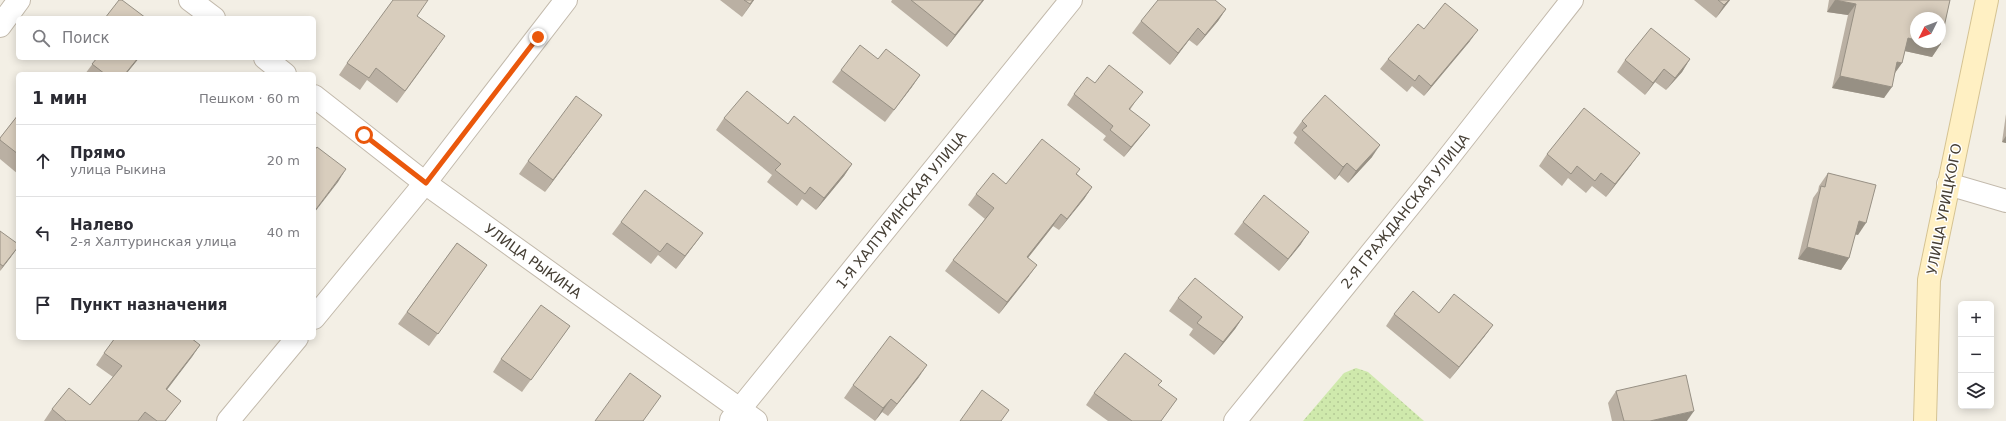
<!DOCTYPE html>
<html lang="ru">
<head>
<meta charset="utf-8">
<style>
	body { margin:0; font-family:"DejaVu Sans",sans-serif; background:#f2f2f3; color:#2b2b33 }
	.controls { position:absolute; right:12px; bottom:12px; display:grid; overflow:hidden; border-radius:6px; box-shadow:0 2px 10px #0003 }
	.controls button { width:36px; height:36px; display:grid; place-items:center; padding:0; border:0; border-bottom:1px solid #e1e1e2; background:#fff; color:#2b2b33; font:20px sans-serif }
	.compass { position:absolute; left:1910px; top:12px; width:36px; height:36px; border-radius:50%; background:#fff; box-shadow:0 2px 10px #0003; rotate:228deg }
	.stop { position:absolute; width:12px; height:12px; margin:-9px; border:3px solid #ea580c; border-radius:50%; background:#fff }
	.stop.end { background:#ea580c; border-color:#fff; box-shadow:0 1px 4px #0008 }
	.list { margin:0; padding:0; list-style:none }
	h2 { display:flex; justify-content:space-between; align-items:center; height:52px; margin:0; padding:0 16px; font-size:17px }
	h2 small { font-size:13px; font-weight:400; color:#7c7c81 }
	.list li { display:grid; grid-template-columns:26px 1fr auto; gap:12px; align-items:center; box-sizing:border-box; height:72px; padding:0 16px; border-top:1px solid #e1e1e2 }
	.list b { display:block; font-size:15px; white-space:nowrap }
	.list p { margin:0; font-size:13px; white-space:nowrap; color:#7c7c81 }
	.list em { font-size:13px; font-style:normal; color:#7c7c81 }
	.icon { flex:none; width:22px; height:22px; fill:none; stroke:currentColor; stroke-width:2; stroke-linecap:round; stroke-linejoin:round }
	.map { position:relative; flex:none; width:2006px; height:421px; overflow:hidden }
	.search { position:absolute; background:#fff; box-shadow:0 2px 10px #0003; left:16px; top:16px; width:300px; height:44px; display:flex; align-items:center; gap:10px; box-sizing:border-box; padding:0 14px; border-radius:6px; color:#7c7c81; font-size:15px }
	.panel { position:absolute; background:#fff; box-shadow:0 2px 10px #0003; left:16px; top:72px; width:300px; height:268px; border-radius:6px }
	.map>svg:first-child { display:block }
	.park { fill:url(#park-dots) }
	.lines { fill:none; stroke-linecap:round; stroke-linejoin:round }
	.minor-casing { stroke:#c2b9ab; stroke-width:24 }
	.secondary-casing { stroke:#d5c393; stroke-width:24 }
	.minor { stroke:#fff; stroke-width:22 }
	.secondary { stroke:#fff0c3; stroke-width:22 }
	.wall { fill:#bab0a3 }
	.shaded-wall { fill:#979084 }
	.building { fill:#d8cdbd; stroke:#979084 }
	.route { stroke:#ea580c; stroke-width:5 }
	.labels { text-anchor:middle; dominant-baseline:central; stroke-width:3; stroke-linejoin:round; paint-order:stroke }
	.street-label { font-size:14px; fill:#463f35; stroke:#fff }
</style>
</head>
<body>
<div class="map">
<svg width="2006" height="421" viewBox="0 0 2006 421">
	<defs>
		<pattern id="park-dots" width="8" height="8" patternUnits="userSpaceOnUse"><rect width="8" height="8" fill="#cfe9ac"/><path d="M2 2h.1M6 6h.1" fill="none" stroke="#b3c995" stroke-width="1.8" stroke-linecap="round"/></pattern>
	</defs>
	<rect width="100%" height="100%" fill="#f3efe5"/>
	<path class="park" d="M 1356,368 L 1368,372 L 1424,421 L 1303,421 L 1344,373 Z"/>
	<g class="lines">
		<g class="minor-casing">
			<g id="minor">
				<path d="M 190,0 L 214,18"/>
				<path d="M 0,26 L 19,0"/>
				<path d="M 265,58 L 285,74"/>
				<path d="M 314,96 L 425,183 L 756,421"/>
				<path d="M 1948,184 L 2006,201"/>
				<path d="M 314,318 L 425,183 L 566,0"/>
				<path d="M 731,420 L 1071,0"/>
				<path d="M 228,421 L 297,338"/>
				<path d="M 1235,421 L 1441,167 L 1572,0"/>
			</g>
		</g>
		<g class="secondary-casing">
			<path id="secondary" d="M 1925,421 L 1929,280 L 1987,0"/>
		</g>
		<use href="#minor" class="minor"/>
		<use href="#secondary" class="secondary"/>
	</g>
	<g class="wall">
		<path d="M 720,0 L 754,0 L 742,17 Z"/>
		<path d="M 892,0 L 984,0 L 947,47 L 891,2 Z"/>
		<path d="M 1694,0 L 1730,0 L 1716,18 Z"/>
		<path d="M 1829,0 L 1950,0 L 1940,45 L 1932,57 L 1905,51 L 1902,63 L 1895,73 L 1884,98 L 1832,88 L 1848,15 L 1827,12 Z"/>
		<path d="M 1226,9 L 1218,21 L 1197,46 L 1189,40 L 1170,65 L 1132,33 L 1141,21 Z"/>
		<path d="M 417,16 L 437,48 L 397,103 L 367,80 L 360,90 L 339,75 L 347,63 Z"/>
		<path d="M 1424,29 L 1470,41 L 1424,96 L 1412,86 L 1407,92 L 1380,69 L 1388,59 Z"/>
		<path d="M 97,58 L 139,58 L 126,74 L 85,74 Z"/>
		<path d="M 878,59 L 920,75 L 885,122 L 832,82 L 841,70 Z"/>
		<path d="M 1690,59 L 1682,72 L 1666,90 L 1655,82 L 1645,95 L 1617,72 L 1625,60 Z"/>
		<path d="M 1095,83 L 1135,102 L 1130,110 L 1142,135 L 1124,157 L 1103,140 L 1106,136 L 1067,105 L 1074,94 Z"/>
		<path d="M 2006,114 L 2006,143 L 2002,142 Z"/>
		<path d="M 18,115 L 18,174 L 0,159 L 0,138 Z"/>
		<path d="M 602,115 L 545,192 L 519,174 L 528,161 Z"/>
		<path d="M 724,118 L 788,124 L 852,164 L 844,176 L 816,210 L 802,199 L 797,206 L 767,182 L 772,175 L 716,130 Z"/>
		<path d="M 1302,121 L 1372,157 L 1348,183 L 1339,175 L 1335,180 L 1294,143 L 1297,137 L 1293,133 Z"/>
		<path d="M 1547,154 L 1631,165 L 1606,197 L 1592,186 L 1586,193 L 1568,178 L 1562,186 L 1539,166 Z"/>
		<path d="M 1828,173 L 1858,235 L 1855,234 L 1849,258 L 1841,270 L 1798,259 L 1813,198 L 1818,191 L 1819,186 Z"/>
		<path d="M 1077,174 L 1092,187 L 1084,199 L 1059,230 L 1053,226 L 1028,258 L 1029,276 L 999,314 L 945,271 L 953,260 L 985,219 L 968,205 L 976,194 L 1006,184 Z"/>
		<path d="M 621,222 L 703,233 L 676,269 L 658,255 L 651,264 L 612,234 Z"/>
		<path d="M 1243,222 L 1301,244 L 1279,271 L 1234,234 Z"/>
		<path d="M 0,231 L 18,247 L 0,271 Z"/>
		<path d="M 457,243 L 487,265 L 429,346 L 398,324 Z"/>
		<path d="M 1178,298 L 1243,317 L 1235,329 L 1214,355 L 1189,335 L 1193,329 L 1169,311 Z"/>
		<path d="M 1439,313 L 1493,325 L 1484,337 L 1450,379 L 1386,326 L 1394,314 Z"/>
		<path d="M 570,326 L 522,392 L 493,372 L 501,359 Z"/>
		<path d="M 200,345 L 167,390 L 181,401 L 166,421 L 44,421 L 52,409 L 90,405 L 113,377 L 96,365 L 104,353 Z"/>
		<path d="M 919,377 L 888,416 L 882,412 L 875,421 L 844,398 L 853,385 Z"/>
		<path d="M 1616,391 L 1687,421 L 1612,421 L 1608,403 Z"/>
		<path d="M 1094,393 L 1177,399 L 1161,421 L 1108,421 L 1086,405 Z"/>
	</g>
	<g class="shaded-wall">
		<path d="M 753,0 L 754,0 L 742,17 Z"/>
		<path d="M 983,0 L 984,0 L 947,47 L 955,35 Z"/>
		<path d="M 1729,0 L 1730,0 L 1716,18 L 1724,5 Z"/>
		<path d="M 1835,0 L 1856,4 L 1848,15 L 1827,12 Z"/>
		<path d="M 1226,9 L 1218,21 L 1197,46 L 1205,35 Z"/>
		<path d="M 1198,28 L 1189,40 L 1170,65 L 1178,53 Z"/>
		<path d="M 1478,30 L 1470,41 L 1424,96 L 1431,86 Z"/>
		<path d="M 1908,38 L 1916,40 L 1916,42 L 1926,42 L 1940,45 L 1932,57 L 1900,50 Z"/>
		<path d="M 138,58 L 139,58 L 126,74 L 125,74 Z"/>
		<path d="M 1690,59 L 1682,72 L 1666,90 L 1675,78 Z"/>
		<path d="M 1897,62 L 1902,63 L 1894,74 Z"/>
		<path d="M 1664,69 L 1655,82 L 1645,95 L 1653,83 Z"/>
		<path d="M 920,75 L 912,87 L 885,122 L 894,110 Z"/>
		<path d="M 1840,76 L 1892,87 L 1884,98 L 1832,88 Z"/>
		<path d="M 602,115 L 593,127 L 545,192 L 553,180 Z"/>
		<path d="M 1150,125 L 1142,135 L 1124,157 L 1131,147 Z"/>
		<path d="M 2006,136 L 2006,143 L 2002,142 Z"/>
		<path d="M 1380,145 L 1372,157 L 1348,183 L 1356,171 Z"/>
		<path d="M 1640,153 L 1631,165 L 1606,197 L 1615,184 Z"/>
		<path d="M 1347,163 L 1339,175 L 1335,180 L 1343,167 Z"/>
		<path d="M 852,164 L 844,176 L 816,210 L 824,198 Z"/>
		<path d="M 346,169 L 338,182 L 314,213 L 314,212 Z"/>
		<path d="M 1092,187 L 1084,199 L 1059,230 L 1067,219 Z"/>
		<path d="M 1061,214 L 1053,226 L 1019,269 L 1027,257 Z"/>
		<path d="M 1859,221 L 1866,223 L 1858,235 L 1850,233 Z"/>
		<path d="M 1309,232 L 1301,244 L 1279,271 L 1288,259 Z"/>
		<path d="M 703,233 L 676,269 L 685,256 Z"/>
		<path d="M 18,247 L 11,257 L 0,271 L 3,266 Z"/>
		<path d="M 1807,247 L 1849,258 L 1841,270 L 1798,259 Z"/>
		<path d="M 1037,265 L 1029,276 L 999,314 L 1007,302 Z"/>
		<path d="M 1243,317 L 1235,329 L 1214,355 L 1223,342 Z"/>
		<path d="M 1493,325 L 1484,337 L 1450,379 L 1459,367 Z"/>
		<path d="M 200,345 L 192,357 L 158,401 L 166,389 Z"/>
		<path d="M 927,365 L 919,377 L 888,416 L 897,404 Z"/>
		<path d="M 891,399 L 882,412 L 875,421 L 883,408 Z"/>
		<path d="M 1694,411 L 1687,421 L 1650,421 Z"/>
	</g>
	<g class="building">
		<path d="M 119,0 L 122,0 L 146,18 L 105,18 Z"/>
		<path d="M 393,0 L 428,0 L 417,16 L 445,36 L 405,91 L 376,68 L 369,78 L 347,63 Z"/>
		<path d="M 744,0 L 753,0 L 750,4 Z"/>
		<path d="M 911,0 L 983,0 L 955,35 Z"/>
		<path d="M 1158,0 L 1215,0 L 1226,9 L 1205,35 L 1198,28 L 1178,53 L 1141,21 Z"/>
		<path d="M 1718,0 L 1729,0 L 1724,5 Z"/>
		<path d="M 1835,0 L 1950,0 L 1940,45 L 1926,42 L 1940,42 L 1940,18 L 1916,18 L 1916,40 L 1908,38 L 1902,63 L 1897,62 L 1892,87 L 1840,76 L 1856,4 Z"/>
		<path d="M 1445,3 L 1478,30 L 1431,86 L 1419,75 L 1415,81 L 1388,59 L 1418,24 L 1424,29 Z"/>
		<path d="M 1651,28 L 1690,59 L 1675,78 L 1664,69 L 1653,83 L 1625,60 Z"/>
		<path d="M 860,45 L 878,59 L 886,49 L 920,75 L 894,110 L 841,70 Z"/>
		<path d="M 97,58 L 138,58 L 125,74 L 105,74 L 92,64 Z"/>
		<path d="M 1109,65 L 1143,92 L 1129,109 L 1150,125 L 1131,147 L 1110,130 L 1113,126 L 1074,94 L 1087,77 L 1095,83 Z"/>
		<path d="M 747,91 L 788,124 L 794,116 L 852,164 L 824,198 L 810,187 L 805,194 L 775,170 L 781,164 L 724,118 Z"/>
		<path d="M 1325,95 L 1380,145 L 1356,171 L 1347,163 L 1343,167 L 1302,130 L 1307,126 L 1302,121 Z"/>
		<path d="M 576,96 L 602,115 L 553,180 L 528,161 Z"/>
		<path d="M 1584,108 L 1640,153 L 1615,184 L 1601,173 L 1595,181 L 1577,166 L 1571,174 L 1547,154 Z"/>
		<path d="M 18,115 L 18,154 L 0,140 L 0,138 Z"/>
		<path d="M 1042,139 L 1080,169 L 1076,174 L 1092,187 L 1067,219 L 1061,214 L 1027,257 L 1037,265 L 1007,302 L 953,260 L 994,208 L 976,194 L 993,173 L 1006,184 Z"/>
		<path d="M 317,147 L 346,169 L 314,212 L 314,151 Z"/>
		<path d="M 1828,173 L 1876,185 L 1866,223 L 1859,221 L 1849,258 L 1807,247 L 1821,186 L 1825,187 Z"/>
		<path d="M 645,190 L 703,233 L 685,256 L 667,243 L 660,252 L 621,222 Z"/>
		<path d="M 1264,195 L 1309,232 L 1288,259 L 1243,222 Z"/>
		<path d="M 0,231 L 18,244 L 18,247 L 3,266 L 0,264 Z"/>
		<path d="M 457,243 L 487,265 L 438,334 L 407,312 Z"/>
		<path d="M 1195,278 L 1243,317 L 1223,342 L 1197,323 L 1202,317 L 1178,298 Z"/>
		<path d="M 1413,291 L 1439,313 L 1454,294 L 1493,325 L 1459,367 L 1394,314 Z"/>
		<path d="M 541,305 L 570,326 L 531,380 L 501,359 Z"/>
		<path d="M 890,336 L 927,365 L 897,404 L 891,399 L 883,408 L 853,385 Z"/>
		<path d="M 115,338 L 191,338 L 200,345 L 166,389 L 181,401 L 165,421 L 157,421 L 145,412 L 138,421 L 66,421 L 52,409 L 69,388 L 90,405 L 122,366 L 104,353 Z"/>
		<path d="M 1125,353 L 1162,381 L 1158,385 L 1177,399 L 1161,421 L 1132,421 L 1094,393 Z"/>
		<path d="M 630,373 L 661,396 L 643,421 L 595,421 Z"/>
		<path d="M 1686,375 L 1694,411 L 1650,421 L 1624,421 L 1616,391 Z"/>
		<path d="M 982,390 L 1009,410 L 1001,421 L 960,421 Z"/>
	</g>
	<g class="lines">
		<path class="route" d="M 364,135 L 426,183 L 538,37"/>
	</g>
	<g class="labels">
		<g class="street-label">
			<text transform="translate(1944 209) rotate(-79)">УЛИЦА УРИЦКОГО</text>
			<text transform="translate(901 210) rotate(-51)">1-Я ХАЛТУРИНСКАЯ УЛИЦА</text>
			<text transform="translate(1405 211) rotate(-51)">2-Я ГРАЖДАНСКАЯ УЛИЦА</text>
			<text transform="translate(533 261) rotate(36)">УЛИЦА РЫКИНА</text>
		</g>
	</g>
</svg>
<div class="controls">
<button>+</button>
<button>−</button>
<button><svg class="icon" aria-label="layers" viewBox="0 0 24 24"><path d="M12 4l9 5-9 5-9-5zM3 14l9 5 9-5"/></svg></button>
</div>
<svg class="compass" viewBox="-18 -18 36 36"><path d="M0-13l5 13h-10z" fill="#e53935"/><path d="M0 13l5-13h-10z" fill="#7c7c81"/></svg>
<div class="stop" style="left:364px;top:135px"></div>
<div class="stop end" style="left:538px;top:37px"></div>
<div class="search"><svg class="icon" aria-label="search" viewBox="0 0 24 24"><circle cx="10" cy="10" r="6"/><path d="M15 15l6 6"/></svg>Поиск</div>
<section class="panel">
<h2>1 мин<small>Пешком · 60 m</small></h2>
<ul class="list">
<li><svg class="icon" aria-label="ahead" viewBox="0 0 24 24"><path d="M12 20V5M6 11l6-6 6 6"/></svg><div><b>Прямо</b><p>улица Рыкина</p></div><em>20 m</em></li>
<li><svg class="icon" aria-label="left" viewBox="0 0 24 24"><path d="M17 20v-9H6M10 6l-5 5 5 5"/></svg><div><b>Налево</b><p>2-я Халтуринская улица</p></div><em>40 m</em></li>
<li><svg class="icon" aria-label="arrive" viewBox="0 0 24 24"><path d="M6 21V4h12l-3 4 3 4H6"/></svg><div><b>Пункт назначения</b></div></li>
</ul>
</section>
</div>
</body>
</html>
